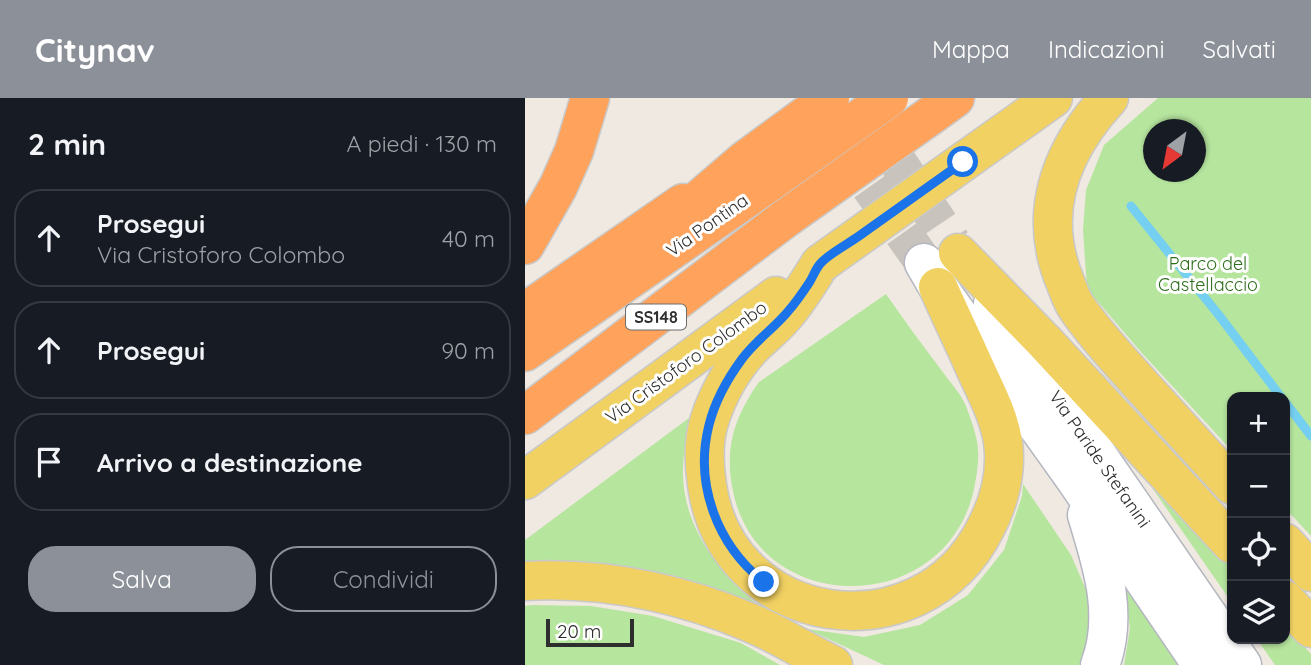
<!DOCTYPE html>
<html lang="it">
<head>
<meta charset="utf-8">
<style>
	body { margin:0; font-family:Quicksand,sans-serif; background:#242831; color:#f1f3f6 }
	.controls { position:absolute; right:21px; bottom:21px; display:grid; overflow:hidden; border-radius:14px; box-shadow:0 2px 5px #0004 }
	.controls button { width:63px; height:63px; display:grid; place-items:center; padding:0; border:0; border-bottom:2px solid #363941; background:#171b24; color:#f1f3f6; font:35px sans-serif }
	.compass { position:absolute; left:618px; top:21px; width:63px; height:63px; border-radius:50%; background:#171b24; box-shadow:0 2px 5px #0004; rotate:212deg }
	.scale { position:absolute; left:21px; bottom:18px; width:88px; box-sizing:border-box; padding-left:7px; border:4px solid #2e2e2e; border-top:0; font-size:19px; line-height:24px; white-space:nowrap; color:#2e2e2e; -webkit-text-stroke:5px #fff; paint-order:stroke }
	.stop { position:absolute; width:21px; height:21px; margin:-16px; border:5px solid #1a73e8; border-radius:50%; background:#fff }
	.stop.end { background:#1a73e8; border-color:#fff; box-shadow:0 2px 7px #0008 }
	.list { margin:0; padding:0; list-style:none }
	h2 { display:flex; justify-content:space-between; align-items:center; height:91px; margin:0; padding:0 28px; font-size:30px }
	h2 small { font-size:23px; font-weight:400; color:#9ea1a6 }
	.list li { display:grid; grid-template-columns:46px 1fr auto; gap:21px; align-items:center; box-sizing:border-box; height:98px; margin:0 14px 14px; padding:0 14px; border:2px solid #363941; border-radius:28px }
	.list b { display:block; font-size:26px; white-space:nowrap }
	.list p { margin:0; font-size:23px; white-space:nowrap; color:#9ea1a6 }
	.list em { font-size:23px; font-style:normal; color:#9ea1a6 }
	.actions { display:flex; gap:14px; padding:21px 28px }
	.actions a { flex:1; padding:16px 0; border:2px solid #8c9099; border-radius:28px; text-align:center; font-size:24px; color:#8c9099 }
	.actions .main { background:#8c9099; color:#fff }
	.icon { flex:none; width:38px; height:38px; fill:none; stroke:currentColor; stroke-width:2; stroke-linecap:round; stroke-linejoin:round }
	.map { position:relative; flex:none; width:786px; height:567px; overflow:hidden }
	header { display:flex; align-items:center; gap:42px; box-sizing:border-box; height:98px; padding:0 35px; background:#8c9099; color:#fff }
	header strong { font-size:33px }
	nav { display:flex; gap:38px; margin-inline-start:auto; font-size:24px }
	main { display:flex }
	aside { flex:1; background:#171b24 }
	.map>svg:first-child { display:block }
	.green { fill:#b6e59e; fill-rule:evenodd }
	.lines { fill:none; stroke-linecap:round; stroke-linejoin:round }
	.stream { stroke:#75cff0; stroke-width:9 }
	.minor-tunnel { stroke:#c8c4bd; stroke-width:38; stroke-dasharray:38 19; stroke-linecap:butt }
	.minor-casing { stroke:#b4b7c1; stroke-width:41 }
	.major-casing { stroke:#c9c9c9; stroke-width:41 }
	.highway-casing { stroke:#c9c9c9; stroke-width:41 }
	.minor { stroke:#fff; stroke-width:38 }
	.major { stroke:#f2d163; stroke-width:38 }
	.highway { stroke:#ffa35c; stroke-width:38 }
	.major-bridge-casing { stroke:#c9c9c9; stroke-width:41; stroke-linecap:butt }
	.highway-bridge-casing { stroke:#c9c9c9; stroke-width:41; stroke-linecap:butt }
	.major-bridge { stroke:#f2d163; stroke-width:38 }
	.highway-bridge { stroke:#ffa35c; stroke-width:38 }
	.route { stroke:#1a73e8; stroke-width:9 }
	.labels { text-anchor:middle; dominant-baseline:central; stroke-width:6; stroke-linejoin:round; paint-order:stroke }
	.shield { fill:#fff; stroke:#6d6d6d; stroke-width:2 }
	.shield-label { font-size:16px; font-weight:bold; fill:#2e2e2e }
	.street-label { font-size:18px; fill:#2e2e2e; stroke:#fff }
	.park-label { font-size:18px; fill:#2c6e1b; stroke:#fff }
</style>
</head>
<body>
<header>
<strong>Citynav</strong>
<nav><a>Mappa</a><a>Indicazioni</a><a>Salvati</a></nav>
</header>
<main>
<aside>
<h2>2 min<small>A piedi · 130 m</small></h2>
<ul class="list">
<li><svg class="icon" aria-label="ahead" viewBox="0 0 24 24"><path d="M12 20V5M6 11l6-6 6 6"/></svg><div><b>Prosegui</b><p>Via Cristoforo Colombo</p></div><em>40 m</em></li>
<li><svg class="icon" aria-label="ahead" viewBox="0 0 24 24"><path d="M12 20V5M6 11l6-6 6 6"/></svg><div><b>Prosegui</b></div><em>90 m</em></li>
<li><svg class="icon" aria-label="arrive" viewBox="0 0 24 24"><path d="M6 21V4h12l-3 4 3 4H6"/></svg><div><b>Arrivo a destinazione</b></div></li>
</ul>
<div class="actions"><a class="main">Salva</a><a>Condividi</a></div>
</aside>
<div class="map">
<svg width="786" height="567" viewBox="0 0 786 567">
	<rect width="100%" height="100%" fill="#efe9e1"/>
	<g class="green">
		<path d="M 633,0 L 786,0 L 786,438 L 760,410 L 760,299 L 707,299 L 707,353 L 616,254 L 562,191 L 558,132 L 561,92 L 579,47 ZM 628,32 L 670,32 L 670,74 L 628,74 Z"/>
		<path d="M 361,196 C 379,222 398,248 417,273 C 425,284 436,296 441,308 C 445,319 450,332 452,344 C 455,359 452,376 449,391 C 421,520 233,520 208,393 C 199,351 209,319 234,284 Z"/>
		<path d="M 164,320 C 162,337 158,355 158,373 C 157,426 193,475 232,506 L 162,487 L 0,468 L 0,442 Z"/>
		<path d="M 610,365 L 707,471 L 707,505 Z"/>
		<path d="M 498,386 L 546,457 L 562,494 L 566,534 L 560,567 L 359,567 L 282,531 L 339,539 L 395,527 L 443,497 L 479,452 L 497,398 Z"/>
		<path d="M 598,481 L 659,567 L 599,567 L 605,530 Z"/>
		<path d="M 7,507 L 66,508 L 128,518 L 216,545 L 255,567 L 0,567 L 0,508 Z"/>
		<path d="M 760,527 L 786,556 L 786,567 L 750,567 L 732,541 L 760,541 Z"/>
	</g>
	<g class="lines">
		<g class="stream">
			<path d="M 606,108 L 693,216 L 756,299"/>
			<path d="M 760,304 L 786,338"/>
		</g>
		<g class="minor-tunnel">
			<path d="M 330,0 L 427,145"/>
			<path d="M 312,42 L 399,165"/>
		</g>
		<g class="minor-casing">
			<g id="minor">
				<path d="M 399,165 L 413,189 L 551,382 L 677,567"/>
				<path d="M 468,206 L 717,567"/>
				<path d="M 562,417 C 577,466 594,517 575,567"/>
			</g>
		</g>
		<g class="major-casing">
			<g id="major">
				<path d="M 584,0 C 535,53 511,116 541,186 C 544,194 547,203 552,210 C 571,238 595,263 617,288 C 647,321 677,354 707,387"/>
				<path d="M 438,64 L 528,0"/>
				<path d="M 433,155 L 519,243 L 707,446"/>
				<path d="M 295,166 C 284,184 273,202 259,218 C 249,230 236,239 225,251 C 207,271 192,298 184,324 C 178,344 179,367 182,387 C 202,531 395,559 460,431 C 474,405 482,374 478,344 C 474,318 461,294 450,270 C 438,243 425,216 413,189"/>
				<path d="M 0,382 L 251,198"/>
				<path d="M 760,445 L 786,474"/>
				<path d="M 0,483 C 77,479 155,495 226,525 C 255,537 280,554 308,567"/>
				<path d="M 760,502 L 786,530"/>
			</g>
		</g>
		<g class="highway-casing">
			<g id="highway">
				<path d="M 405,18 L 430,0"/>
				<path d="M 142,129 L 220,62"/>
				<path d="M 0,147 L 33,89 L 49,53 L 65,0"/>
				<path d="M 0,214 L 158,105"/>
				<path d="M 0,254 L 239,88"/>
				<path d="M 0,317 L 261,120"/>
			</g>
		</g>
		<use href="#minor" class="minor"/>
		<use href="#major" class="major"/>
		<use href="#highway" class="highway"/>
		<g class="major-bridge-casing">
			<path id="major-bridge" d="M 295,166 L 438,64"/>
		</g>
		<g class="highway-bridge-casing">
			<g id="highway-bridge">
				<path d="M 220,62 L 305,0"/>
				<path d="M 239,88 L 364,0"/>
				<path d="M 261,120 L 405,18"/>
			</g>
		</g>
		<use href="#major-bridge" class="major-bridge"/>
		<use href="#highway-bridge" class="highway-bridge"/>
	</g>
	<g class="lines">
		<path class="route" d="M 239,484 C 192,447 169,386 184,327 C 190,303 203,280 217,261 C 231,242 251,229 265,211 C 272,203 278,194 284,185 C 288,179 290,172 295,166 C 302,157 323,146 334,138 C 368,114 403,89 438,64"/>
	</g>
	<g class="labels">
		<rect class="shield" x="101" y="206.5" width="60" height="25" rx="5"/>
		<g class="shield-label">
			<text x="131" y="219">SS148</text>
		</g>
		<g class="street-label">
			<text transform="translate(182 127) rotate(-35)">Via Pontina</text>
			<text transform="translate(161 264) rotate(-36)">Via Cristoforo Colombo</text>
			<text transform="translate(575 361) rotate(55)">Via Paride Stefanini</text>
		</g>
		<g class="park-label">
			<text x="683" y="165">Parco del<tspan x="683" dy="21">Castellaccio</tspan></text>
		</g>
	</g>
</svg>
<div class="controls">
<button>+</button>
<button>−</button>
<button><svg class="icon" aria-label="locate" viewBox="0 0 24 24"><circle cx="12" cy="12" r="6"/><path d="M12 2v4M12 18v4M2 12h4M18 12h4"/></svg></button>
<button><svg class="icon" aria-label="layers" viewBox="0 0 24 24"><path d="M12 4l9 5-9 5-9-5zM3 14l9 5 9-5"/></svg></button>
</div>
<svg class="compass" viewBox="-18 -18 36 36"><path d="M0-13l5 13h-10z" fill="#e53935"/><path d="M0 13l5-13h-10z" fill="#9ea1a6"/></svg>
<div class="scale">20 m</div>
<div class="stop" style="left:438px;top:64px"></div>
<div class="stop end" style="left:239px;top:484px"></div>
</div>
</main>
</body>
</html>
